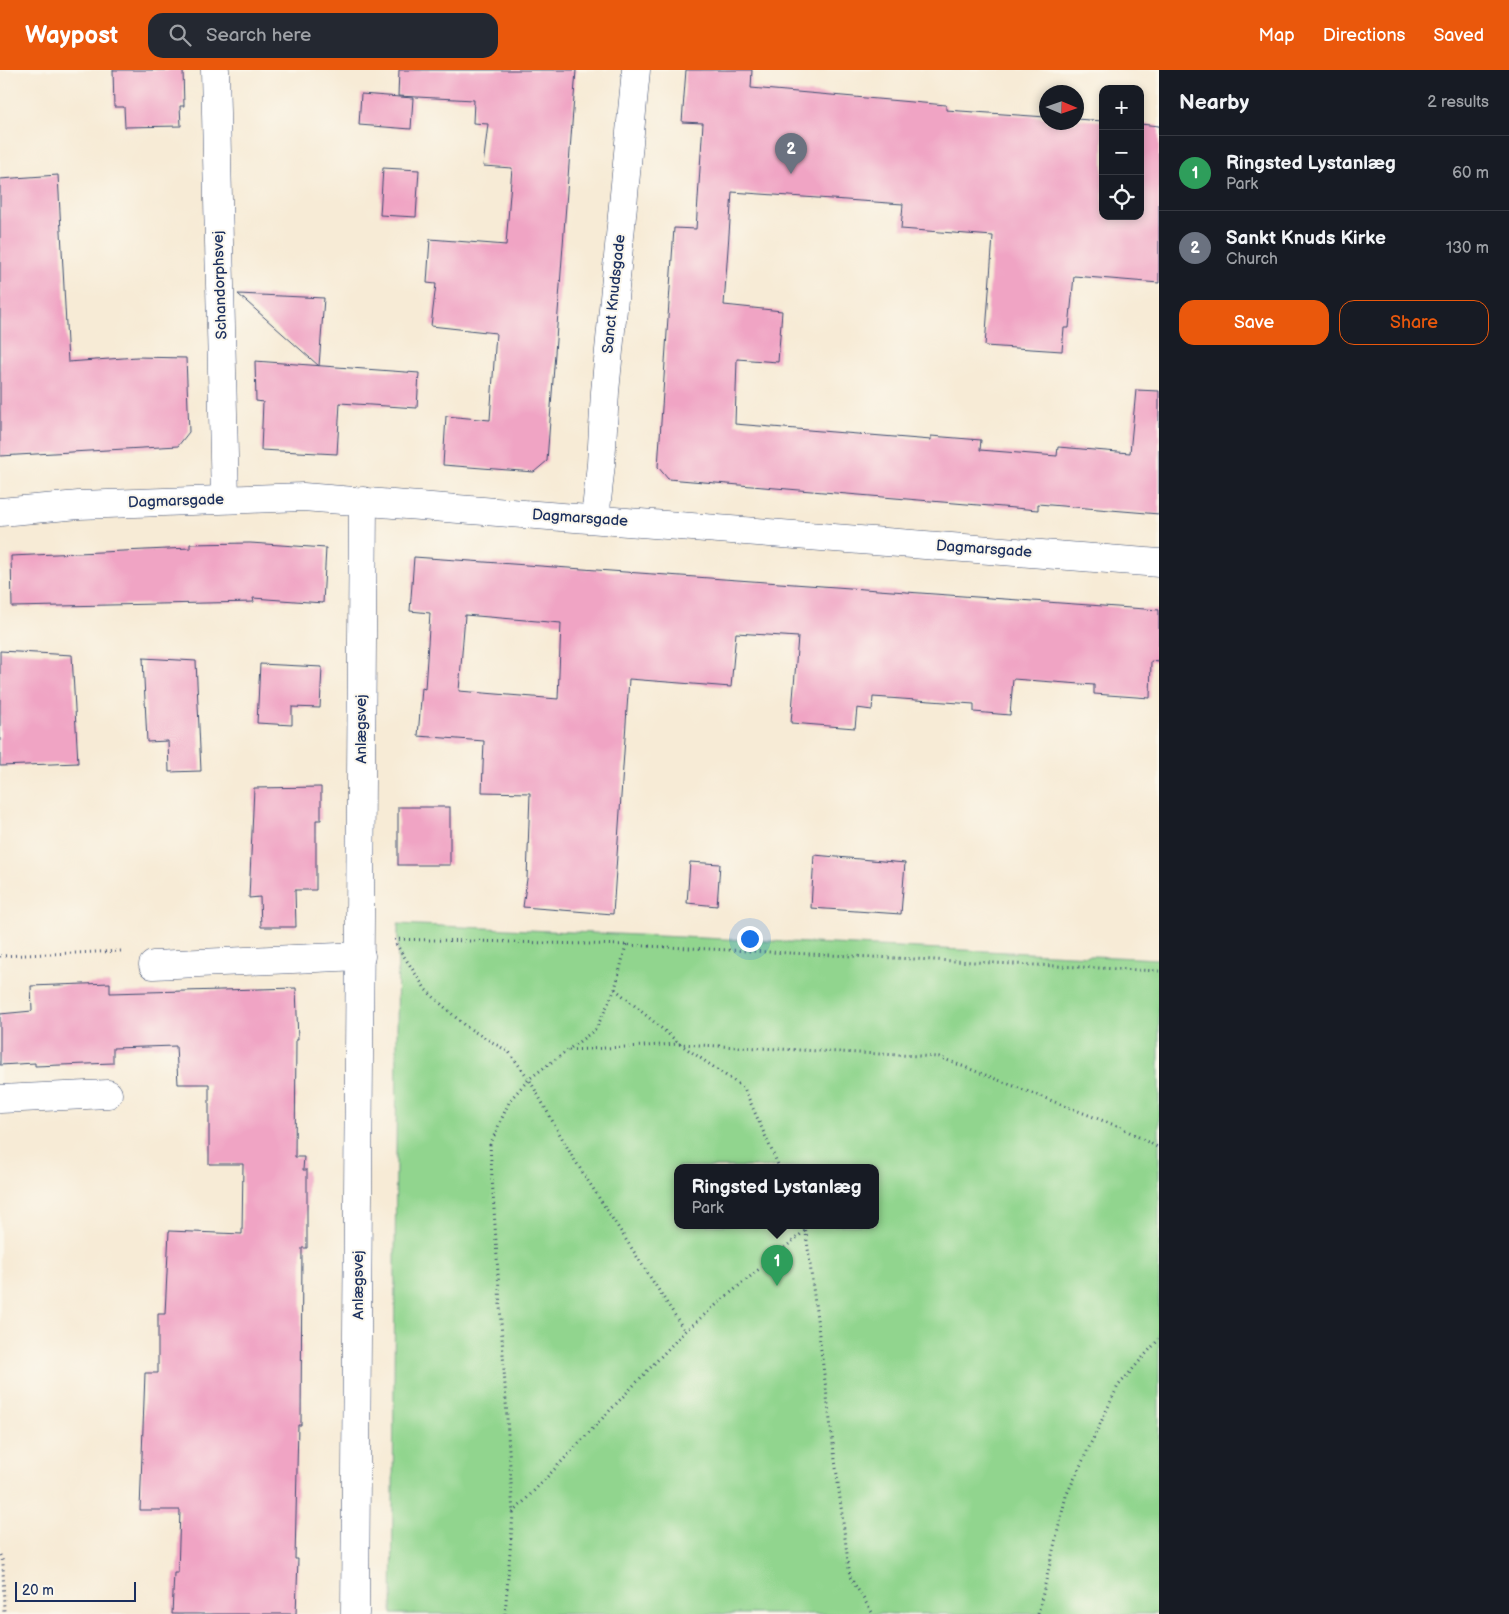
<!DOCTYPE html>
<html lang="en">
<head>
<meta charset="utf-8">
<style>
	body { margin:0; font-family:"Balsamiq Sans",sans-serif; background:#242831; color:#f1f3f6 }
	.controls { position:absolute; right:15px; top:15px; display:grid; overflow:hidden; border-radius:10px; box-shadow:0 2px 8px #0003 }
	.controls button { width:45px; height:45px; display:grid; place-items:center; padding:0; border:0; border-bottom:1px solid #363941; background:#171b24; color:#f1f3f6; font:25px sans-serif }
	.compass { position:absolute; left:1039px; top:15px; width:45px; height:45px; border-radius:50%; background:#171b24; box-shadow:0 2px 8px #0003; rotate:92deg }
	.scale { position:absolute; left:15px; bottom:12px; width:121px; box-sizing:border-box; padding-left:5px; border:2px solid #1b2f5e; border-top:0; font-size:14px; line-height:18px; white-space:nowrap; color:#1b2f5e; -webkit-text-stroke:4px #fbf7ec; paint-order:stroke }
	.you { position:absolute; left:749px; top:868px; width:18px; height:18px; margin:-12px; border:4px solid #fff; border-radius:50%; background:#1a73e8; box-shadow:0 0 0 8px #1a73e833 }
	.badge { display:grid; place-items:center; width:32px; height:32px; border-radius:50%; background:#ea580c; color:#fff; font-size:16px; font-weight:700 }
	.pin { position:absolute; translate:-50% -41px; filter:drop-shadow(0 1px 2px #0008) }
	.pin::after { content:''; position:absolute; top:26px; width:18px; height:15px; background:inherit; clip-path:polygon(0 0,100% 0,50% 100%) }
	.popup { position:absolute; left:674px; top:1094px; width:205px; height:65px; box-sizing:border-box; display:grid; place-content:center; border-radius:10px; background:#171b24; filter:drop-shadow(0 1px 4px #0005); font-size:16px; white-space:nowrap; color:#9ea1a6 }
	.popup b { font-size:19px; color:#f1f3f6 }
	.popup::after { content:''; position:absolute; left:50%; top:100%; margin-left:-10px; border:10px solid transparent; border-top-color:#171b24 }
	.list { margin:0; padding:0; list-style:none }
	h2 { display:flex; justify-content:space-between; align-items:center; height:65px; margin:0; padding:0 20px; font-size:21px }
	h2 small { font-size:16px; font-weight:400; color:#9ea1a6 }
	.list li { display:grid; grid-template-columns:32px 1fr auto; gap:15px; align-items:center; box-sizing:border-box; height:75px; padding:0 20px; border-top:1px solid #363941 }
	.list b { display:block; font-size:19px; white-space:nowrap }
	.list p { margin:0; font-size:16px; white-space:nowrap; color:#9ea1a6 }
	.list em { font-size:16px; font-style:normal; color:#9ea1a6 }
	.actions { display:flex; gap:10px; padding:15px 20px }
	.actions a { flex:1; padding:11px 0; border:1px solid #ea580c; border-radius:15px; text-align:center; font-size:18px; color:#ea580c }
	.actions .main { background:#ea580c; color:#fff }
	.icon { flex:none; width:28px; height:28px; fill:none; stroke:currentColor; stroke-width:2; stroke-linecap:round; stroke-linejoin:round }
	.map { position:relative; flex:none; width:1159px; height:1544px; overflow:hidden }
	header { display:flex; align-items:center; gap:30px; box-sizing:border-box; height:70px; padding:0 25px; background:#ea580c; color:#fff }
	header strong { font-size:24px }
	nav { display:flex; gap:28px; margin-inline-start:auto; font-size:18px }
	.search { width:350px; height:45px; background:#242831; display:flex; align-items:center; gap:12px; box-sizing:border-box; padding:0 18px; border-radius:15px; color:#9ea1a6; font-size:19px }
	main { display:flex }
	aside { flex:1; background:#171b24 }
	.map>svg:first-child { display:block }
	.green { fill:#91d58e; stroke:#568276; fill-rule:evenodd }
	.building { fill:#f0a4c4; fill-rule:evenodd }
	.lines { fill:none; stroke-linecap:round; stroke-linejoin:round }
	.minor-casing { stroke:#3c4b70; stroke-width:29 }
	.tertiary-casing { stroke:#3c4b70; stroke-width:29 }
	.path { stroke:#3c4b70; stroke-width:3; stroke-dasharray:1 4; stroke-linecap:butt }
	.minor { stroke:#fff; stroke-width:28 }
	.tertiary { stroke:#fff; stroke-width:28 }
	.labels { text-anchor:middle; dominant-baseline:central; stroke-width:4; stroke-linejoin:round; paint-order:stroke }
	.street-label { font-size:15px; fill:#1b2f5e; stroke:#fbf7ec }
</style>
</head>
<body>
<header>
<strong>Waypost</strong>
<div class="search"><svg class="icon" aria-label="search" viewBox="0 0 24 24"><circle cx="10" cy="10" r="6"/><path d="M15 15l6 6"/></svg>Search here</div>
<nav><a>Map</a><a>Directions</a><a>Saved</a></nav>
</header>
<main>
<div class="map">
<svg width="1159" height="1544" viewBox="0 0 1159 1544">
	<rect width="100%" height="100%" fill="#fbf7ec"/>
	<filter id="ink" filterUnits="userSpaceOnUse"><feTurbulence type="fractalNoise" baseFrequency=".02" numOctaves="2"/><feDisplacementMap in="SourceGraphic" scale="10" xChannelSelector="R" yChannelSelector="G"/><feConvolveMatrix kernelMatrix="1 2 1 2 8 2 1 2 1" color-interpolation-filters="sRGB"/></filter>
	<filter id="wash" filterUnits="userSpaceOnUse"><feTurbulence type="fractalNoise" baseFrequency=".0096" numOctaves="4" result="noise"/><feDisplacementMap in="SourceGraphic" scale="20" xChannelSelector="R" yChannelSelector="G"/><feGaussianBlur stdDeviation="1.12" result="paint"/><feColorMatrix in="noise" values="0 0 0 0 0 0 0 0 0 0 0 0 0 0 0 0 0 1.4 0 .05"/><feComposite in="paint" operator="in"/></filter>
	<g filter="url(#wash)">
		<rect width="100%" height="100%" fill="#f7ebd6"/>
		<path class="green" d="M 398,854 L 1159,889 L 1159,1544 L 392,1544 ZM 678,1097 L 876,1097 L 876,1155 L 678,1155 Z"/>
		<g id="blocks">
			<g class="building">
				<path d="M 113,0 L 183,0 L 184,36 L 180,36 L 181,56 L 125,57 L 124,37 L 114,37 Z"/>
				<path d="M 399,0 L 576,0 L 547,391 L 534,402 L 443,395 L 446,346 L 490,350 L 496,263 L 431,256 L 436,214 L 427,213 L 430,169 L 506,175 L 512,98 L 483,96 L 488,54 L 473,53 L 474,30 L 398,26 Z"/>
				<path d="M 686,0 L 752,0 L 751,18 L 946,35 L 946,40 L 1046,47 L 1046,52 L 1076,52 L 1076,49 L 1103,51 L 1103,146 L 1140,146 L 1140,54 L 1159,56 L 1159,213 L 1074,206 L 1069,258 L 1064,258 L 1062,281 L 985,276 L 993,166 L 901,159 L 903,134 L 732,122 L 724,235 L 782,241 L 778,292 L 737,289 L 735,354 L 931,370 L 931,366 L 981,370 L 980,380 L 1057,386 L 1058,377 L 1130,383 L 1136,320 L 1159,321 L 1159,444 L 1038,434 L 1038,440 L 668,409 L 658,397 L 674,158 L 696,159 L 703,53 L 682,52 Z"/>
				<path d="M 361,24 L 413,28 L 411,59 L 359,55 Z"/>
				<path d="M 383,98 L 419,100 L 416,147 L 380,145 Z"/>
				<path d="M 58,105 L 68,292 L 137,287 L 186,288 L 189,362 L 178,376 L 0,386 L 0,109 Z"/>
				<path d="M 238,224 L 324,228 L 319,296 Z"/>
				<path d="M 255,291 L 419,303 L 417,338 L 340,333 L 337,384 L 261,380 L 263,332 L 256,331 Z"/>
				<path d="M 250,473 L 326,478 L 323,533 L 253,528 L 254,532 L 12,537 L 11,486 L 190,478 L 190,474 Z"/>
				<path d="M 414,487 L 1159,540 L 1159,592 L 1151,591 L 1150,628 L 1094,624 L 1094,615 L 1013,609 L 1010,645 L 974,642 L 974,634 L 873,627 L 872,640 L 857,638 L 855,658 L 791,653 L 798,567 L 736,563 L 731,617 L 629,609 L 613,844 L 523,837 L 527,809 L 530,723 L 482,722 L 484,671 L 418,666 L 422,618 L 425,619 L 430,543 L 410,541 ZM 465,545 L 561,553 L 558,629 L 459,621 Z"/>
				<path d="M 0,581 L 72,585 L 78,693 L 0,696 Z"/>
				<path d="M 143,588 L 196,591 L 201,701 L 169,702 L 168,671 L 147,672 Z"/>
				<path d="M 260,594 L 322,597 L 320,638 L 292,637 L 292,655 L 257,653 Z"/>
				<path d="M 321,717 L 321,750 L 316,750 L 316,820 L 295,820 L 296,857 L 261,857 L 260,827 L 249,828 L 254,718 Z"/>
				<rect x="398" y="737" width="52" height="58"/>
				<path d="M 814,785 L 905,793 L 901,844 L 811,838 Z"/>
				<path d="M 690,792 L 720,794 L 717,836 L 687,833 Z"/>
				<path d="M 110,913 L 110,923 L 296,918 L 298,970 L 296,970 L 295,1087 L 304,1087 L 303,1100 L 307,1100 L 307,1178 L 302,1178 L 301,1355 L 298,1355 L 295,1489 L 298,1489 L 296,1544 L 172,1544 L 174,1503 L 178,1503 L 180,1440 L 140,1440 L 145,1303 L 158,1303 L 158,1244 L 165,1244 L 169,1161 L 242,1164 L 243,1094 L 209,1094 L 209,1014 L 178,1014 L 176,976 L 113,978 L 113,993 L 35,996 L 35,993 L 0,995 L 0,944 L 32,941 L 31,916 Z"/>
			</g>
		</g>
	</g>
	<g filter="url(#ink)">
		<use href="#blocks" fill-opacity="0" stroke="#3c4b70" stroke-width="1"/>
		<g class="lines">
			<g class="minor-casing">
				<g id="minor">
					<path d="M 215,0 L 225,429"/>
					<path d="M 0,442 L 79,435 L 303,427 L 1159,493"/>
					<path d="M 153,895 L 361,886"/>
					<path d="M 0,1029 L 108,1024"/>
					<path d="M 355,1544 L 363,431"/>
				</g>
			</g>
			<g class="tertiary-casing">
				<path id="tertiary" d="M 595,449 L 601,394 L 605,322 L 636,0"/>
			</g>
			<g class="path">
				<path d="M 394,869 L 626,875 L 1159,901"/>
				<path d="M 396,874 L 426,920 L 465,956 L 509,982 L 529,1009 L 572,1086 L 685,1261"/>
				<path d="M 0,886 L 122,881"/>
				<path d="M 615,919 L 680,974 L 744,1018 L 779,1097"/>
				<path d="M 569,980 L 680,974 L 939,987 L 1122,1058 L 1159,1078"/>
				<path d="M 805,1155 L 850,1507 L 873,1544"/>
				<path d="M 513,1443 L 685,1261 L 807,1159"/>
				<path d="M 0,1485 L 3,1492 L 4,1544"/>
				<path d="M 505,1544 L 513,1444 L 490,1075 L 510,1030 L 529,1009 L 596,959 L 615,919 L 626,875"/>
				<path d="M 1038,1544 L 1066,1426 L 1118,1316 L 1159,1269"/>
			</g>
			<use href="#minor" class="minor"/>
			<use href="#tertiary" class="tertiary"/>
		</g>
	</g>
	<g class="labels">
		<g class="street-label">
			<text transform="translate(220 215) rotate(-92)">Schandorphsvej</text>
			<text transform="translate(614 224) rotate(-84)">Sanct Knudsgade</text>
			<text transform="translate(176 431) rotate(-2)">Dagmarsgade</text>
			<text transform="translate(580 448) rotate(4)">Dagmarsgade</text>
			<text transform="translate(984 479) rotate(4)">Dagmarsgade</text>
			<text transform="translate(361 659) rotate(-90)">Anlægsvej</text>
			<text transform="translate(358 1215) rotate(-90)">Anlægsvej</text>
		</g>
	</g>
</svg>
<div class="controls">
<button>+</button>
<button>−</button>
<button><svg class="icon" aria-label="locate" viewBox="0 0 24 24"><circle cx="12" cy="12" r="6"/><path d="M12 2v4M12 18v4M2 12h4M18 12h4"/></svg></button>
</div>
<svg class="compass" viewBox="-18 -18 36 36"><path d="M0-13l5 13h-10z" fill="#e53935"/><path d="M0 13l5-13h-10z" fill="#9ea1a6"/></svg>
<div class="scale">20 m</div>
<div class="you"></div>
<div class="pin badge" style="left:777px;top:1216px;background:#2e9e5b">1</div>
<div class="popup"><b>Ringsted Lystanlæg</b>Park</div>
<div class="pin badge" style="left:791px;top:104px;background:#6b7280">2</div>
</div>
<aside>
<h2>Nearby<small>2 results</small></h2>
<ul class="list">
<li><span class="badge" style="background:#2e9e5b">1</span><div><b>Ringsted Lystanlæg</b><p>Park</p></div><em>60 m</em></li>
<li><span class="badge" style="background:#6b7280">2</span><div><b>Sankt Knuds Kirke</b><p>Church</p></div><em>130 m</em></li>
</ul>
<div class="actions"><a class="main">Save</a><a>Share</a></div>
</aside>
</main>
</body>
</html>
